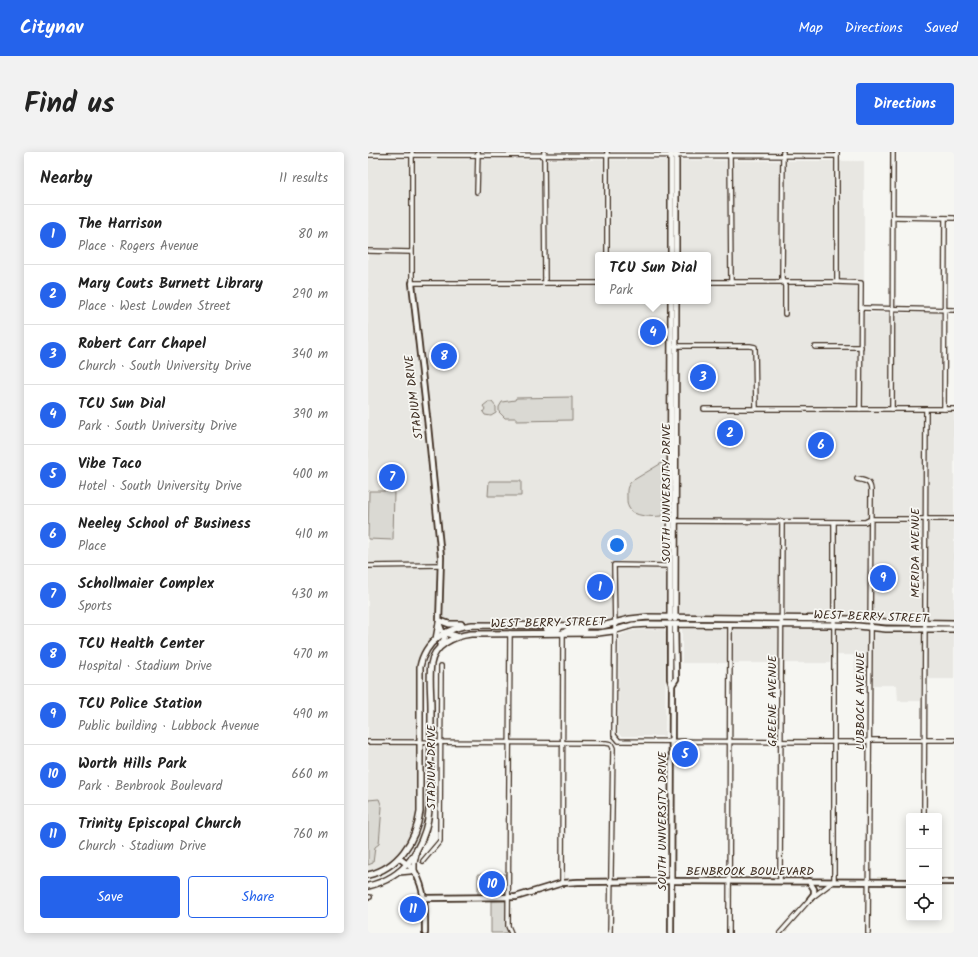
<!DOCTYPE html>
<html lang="en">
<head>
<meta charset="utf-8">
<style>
	body { margin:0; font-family:Kalam,sans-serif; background:#f2f2f2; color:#222 }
	.controls { position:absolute; right:12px; bottom:12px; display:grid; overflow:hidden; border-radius:4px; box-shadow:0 2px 10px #0003 }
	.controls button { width:36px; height:36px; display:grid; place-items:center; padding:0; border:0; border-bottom:1px solid #e0e0e0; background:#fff; color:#222; font:20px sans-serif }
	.you { position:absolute; left:249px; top:393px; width:14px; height:14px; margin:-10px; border:3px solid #fff; border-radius:50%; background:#1a73e8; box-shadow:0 0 0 6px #1a73e833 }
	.badge { display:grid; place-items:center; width:26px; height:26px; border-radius:50%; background:#2563eb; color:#fff; font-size:13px; font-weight:700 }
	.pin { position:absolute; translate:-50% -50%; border:2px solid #fff; box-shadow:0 1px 4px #0006 }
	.popup { position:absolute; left:227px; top:100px; width:116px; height:52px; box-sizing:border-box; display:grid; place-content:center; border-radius:4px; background:#fff; filter:drop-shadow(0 1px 3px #0005); font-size:13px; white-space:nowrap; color:#767676 }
	.popup b { font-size:15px; color:#222 }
	.popup::after { content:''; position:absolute; left:50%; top:100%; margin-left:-8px; border:8px solid transparent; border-top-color:#fff }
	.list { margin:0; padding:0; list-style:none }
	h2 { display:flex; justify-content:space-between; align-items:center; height:52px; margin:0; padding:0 16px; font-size:17px }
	h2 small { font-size:13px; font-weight:400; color:#767676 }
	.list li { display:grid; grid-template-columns:26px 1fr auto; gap:12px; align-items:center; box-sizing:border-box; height:60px; padding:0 16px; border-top:1px solid #e0e0e0 }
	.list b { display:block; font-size:15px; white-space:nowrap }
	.list p { margin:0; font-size:13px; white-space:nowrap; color:#767676 }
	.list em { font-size:13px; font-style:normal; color:#767676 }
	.actions { display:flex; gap:8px; padding:12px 16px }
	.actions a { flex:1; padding:9px 0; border:1px solid #2563eb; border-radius:4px; text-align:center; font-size:14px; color:#2563eb }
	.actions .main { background:#2563eb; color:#fff }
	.icon { flex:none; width:22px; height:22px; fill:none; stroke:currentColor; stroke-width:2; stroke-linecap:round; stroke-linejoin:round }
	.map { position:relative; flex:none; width:586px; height:781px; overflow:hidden; border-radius:4px }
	header { display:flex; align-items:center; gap:24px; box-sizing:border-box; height:56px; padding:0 20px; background:#2563eb; color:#fff }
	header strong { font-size:19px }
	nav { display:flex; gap:22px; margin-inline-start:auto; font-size:14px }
	.intro { display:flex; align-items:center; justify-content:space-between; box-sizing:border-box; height:96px; padding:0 24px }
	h1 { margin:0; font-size:28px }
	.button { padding:10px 18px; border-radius:4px; background:#2563eb; color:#fff; font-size:14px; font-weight:700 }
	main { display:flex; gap:24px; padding:0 24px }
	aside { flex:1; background:#fff; border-radius:4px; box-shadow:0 2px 10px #0003 }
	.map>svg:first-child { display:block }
	.built { fill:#e8e7e2; fill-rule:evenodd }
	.green { fill:#dad9d3; stroke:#8a8278 }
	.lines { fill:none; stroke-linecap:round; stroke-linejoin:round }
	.minor-casing { stroke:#3b2a1e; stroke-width:6 }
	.tertiary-casing { stroke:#3b2a1e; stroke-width:8 }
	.secondary-casing { stroke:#3b2a1e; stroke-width:8 }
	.minor { stroke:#f6f6f2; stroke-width:3.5 }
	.tertiary { stroke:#f6f6f2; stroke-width:4.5 }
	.secondary { stroke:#f6f6f2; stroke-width:5 }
	.labels { text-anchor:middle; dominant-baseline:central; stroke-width:3.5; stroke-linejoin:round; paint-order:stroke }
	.street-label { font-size:12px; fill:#3b2a1e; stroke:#f6f6f2 }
</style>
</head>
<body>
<header>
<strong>Citynav</strong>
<nav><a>Map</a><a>Directions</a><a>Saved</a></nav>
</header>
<div class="intro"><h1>Find us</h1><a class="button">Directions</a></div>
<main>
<aside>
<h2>Nearby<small>11 results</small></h2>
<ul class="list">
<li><span class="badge">1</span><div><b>The Harrison</b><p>Place · Rogers Avenue</p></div><em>80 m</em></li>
<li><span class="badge">2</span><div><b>Mary Couts Burnett Library</b><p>Place · West Lowden Street</p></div><em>290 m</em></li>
<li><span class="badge">3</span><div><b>Robert Carr Chapel</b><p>Church · South University Drive</p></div><em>340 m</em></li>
<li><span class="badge">4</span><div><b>TCU Sun Dial</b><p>Park · South University Drive</p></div><em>390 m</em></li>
<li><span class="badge">5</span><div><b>Vibe Taco</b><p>Hotel · South University Drive</p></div><em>400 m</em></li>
<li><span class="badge">6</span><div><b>Neeley School of Business</b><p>Place</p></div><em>410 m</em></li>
<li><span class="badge">7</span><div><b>Schollmaier Complex</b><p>Sports</p></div><em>430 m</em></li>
<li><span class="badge">8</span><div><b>TCU Health Center</b><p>Hospital · Stadium Drive</p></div><em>470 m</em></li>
<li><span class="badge">9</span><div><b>TCU Police Station</b><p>Public building · Lubbock Avenue</p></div><em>490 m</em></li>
<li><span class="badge">10</span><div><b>Worth Hills Park</b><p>Park · Benbrook Boulevard</p></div><em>660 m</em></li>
<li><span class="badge">11</span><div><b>Trinity Episcopal Church</b><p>Church · Stadium Drive</p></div><em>760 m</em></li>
</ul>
<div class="actions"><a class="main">Save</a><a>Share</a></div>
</aside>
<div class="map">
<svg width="586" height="781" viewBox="0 0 586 781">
	<rect width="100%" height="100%" fill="#f6f6f2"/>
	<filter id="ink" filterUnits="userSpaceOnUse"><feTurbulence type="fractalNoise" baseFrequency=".025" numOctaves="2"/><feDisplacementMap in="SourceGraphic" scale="8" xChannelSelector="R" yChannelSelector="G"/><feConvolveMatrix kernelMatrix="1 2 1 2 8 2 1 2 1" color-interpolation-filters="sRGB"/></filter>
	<g filter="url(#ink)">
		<g class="built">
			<path d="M 0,7 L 496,9 L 496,161 L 573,161 L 572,260 L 586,260 L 586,468 L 509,468 L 481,464 L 263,463 L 249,467 L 231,470 L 67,469 L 67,480 L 50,508 L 49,658 L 47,672 L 41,687 L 34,697 L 24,707 L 12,715 L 0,719 ZM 230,103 L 340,103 L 340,149 L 230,149 Z"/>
			<path d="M 406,475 L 476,477 L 529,480 L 586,481 L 586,527 L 553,527 L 553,549 L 530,549 L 529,533 L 499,533 L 499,527 L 487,527 L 486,503 L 462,503 L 462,511 L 314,511 L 314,477 Z"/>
			<path d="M 296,477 L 298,480 L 297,584 L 253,584 L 250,581 L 251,484 L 261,479 L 270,478 Z"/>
		</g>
		<g class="green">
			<path d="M 204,245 L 204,268 L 148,269 L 148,266 L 137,266 L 131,260 L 131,255 L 134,250 L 147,248 L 148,246 Z"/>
			<path d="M 120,250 L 124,250 L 128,255 L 128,261 L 123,264 L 117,263 L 115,260 L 117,257 L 115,254 Z"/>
			<path d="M 297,309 L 297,359 L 293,364 C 285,365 265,365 261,356 C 259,353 259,349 259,346 C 259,338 258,335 264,329 Z"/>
			<path d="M 121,329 L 153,329 L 153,344 L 120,344 Z"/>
			<path d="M 1,339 L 26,339 L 25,388 L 0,387 Z"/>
			<path d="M 11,647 L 14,655 L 11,692 L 7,695 L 5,711 L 0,713 L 0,648 Z"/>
			<rect x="110" y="722" width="28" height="21"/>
			<path d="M 123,749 L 139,749 L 138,774 L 141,781 L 123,781 Z"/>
		</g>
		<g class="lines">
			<g class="minor-casing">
				<g id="minor">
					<path d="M 44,0 L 44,131 L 230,131"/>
					<path d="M 176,0 L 177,131"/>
					<path d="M 362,0 L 363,130"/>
					<path d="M 415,0 L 414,127 L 417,134 L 417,162"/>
					<path d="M 0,3 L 469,4"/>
					<path d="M 109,40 L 110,0"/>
					<path d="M 525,65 L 586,66"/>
					<path d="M 0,99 L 43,100"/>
					<path d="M 239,103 L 239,0"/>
					<path d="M 340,130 L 469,130 L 493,131 L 492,257"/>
					<path d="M 469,130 L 469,0"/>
					<path d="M 494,156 L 586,158"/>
					<path d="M 306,194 L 382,194 L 387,195 L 388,257"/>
					<path d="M 447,195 L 493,195"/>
					<path d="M 336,257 L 586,257"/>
					<path d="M 524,257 L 525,0"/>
					<path d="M 576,257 L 577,66"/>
					<path d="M 489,327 C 498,329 502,329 503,338 L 500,781"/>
					<path d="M 306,369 L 497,370 L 503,367 L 586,367"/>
					<path d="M 0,414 L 72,413"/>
					<path d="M 302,414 L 246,413 L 247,479 L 246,583 L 251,589 L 465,590 L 496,590 L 502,588 L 586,588"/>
					<path d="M 142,481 L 140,774 L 143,781"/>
					<path d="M 0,590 L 238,591 L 243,592 L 245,596 L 242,781"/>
					<path d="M 556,664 L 558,257"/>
					<path d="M 55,709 L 72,689 L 73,514"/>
					<path d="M 412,729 L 414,370"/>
					<path d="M 194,731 L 195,481"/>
					<path d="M 0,745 L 2,745"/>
					<path d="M 361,781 L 362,472"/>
					<path d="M 412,781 L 442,747 L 466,729 L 466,370"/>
				</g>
			</g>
			<g class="tertiary-casing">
				<g id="tertiary">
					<path d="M 44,131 L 60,274 L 73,405 L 71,471 L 74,479 L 77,481"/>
					<path d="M 302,472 L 302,527 L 304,533 L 303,781"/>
					<path d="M 304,533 L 308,527 L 307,472"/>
					<path d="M 31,706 C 36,710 44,715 47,720 C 58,739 57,760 57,781"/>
					<path d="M 441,729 L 446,737 L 446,742 L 442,747"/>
					<path d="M 571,730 L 586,730"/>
					<path d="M 57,746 L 148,745 L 194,731 L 210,730 L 304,729 L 541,730"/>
				</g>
			</g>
			<g class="secondary-casing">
				<g id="secondary">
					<path d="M 303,0 L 303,103"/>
					<path d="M 308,103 L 308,0"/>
					<path d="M 302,467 L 303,149"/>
					<path d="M 307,467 L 308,149"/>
					<path d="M 73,469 L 81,472 L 93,472"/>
					<path d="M 178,478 L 189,478 L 193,474"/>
					<path d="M 195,481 L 202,477 L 216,477"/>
					<path d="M 68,487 L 71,471"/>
					<path d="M 72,493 L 76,488 L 77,481 L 88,484"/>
					<path d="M 46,719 L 46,711 L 48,702"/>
					<path d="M 31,720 L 42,719"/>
					<path d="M 0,723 C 30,716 48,689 52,660 L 52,515 C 57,489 79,475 104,473 L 234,474 L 262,467 L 280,465 L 485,467 L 518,470 L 586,471"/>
					<path d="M 0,734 C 18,730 32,722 43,707 C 63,678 62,656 62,622 C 63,600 63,577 63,555 C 63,540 61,526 63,512 C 66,493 86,484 103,482 L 230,481 L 245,479 L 265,473 L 282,472 L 466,473 L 490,474 L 518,477 L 586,477"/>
				</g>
			</g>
			<use href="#minor" class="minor"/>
			<use href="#tertiary" class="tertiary"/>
			<use href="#secondary" class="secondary"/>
		</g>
	</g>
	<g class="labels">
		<g class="street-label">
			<text transform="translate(46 245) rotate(-97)">STADIUM DRIVE</text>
			<text transform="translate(298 341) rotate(-90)">SOUTH UNIVERSITY DRIVE</text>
			<text transform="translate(547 401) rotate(-90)">MERIDA AVENUE</text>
			<text transform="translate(503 465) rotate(2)">WEST BERRY STREET</text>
			<text transform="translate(180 471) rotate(-1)">WEST BERRY STREET</text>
			<text transform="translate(404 549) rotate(-90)">GREENE AVENUE</text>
			<text transform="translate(492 549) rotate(-90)">LUBBOCK AVENUE</text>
			<text transform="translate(63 615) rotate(-90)">STADIUM DRIVE</text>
			<text transform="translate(294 669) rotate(-90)">SOUTH UNIVERSITY DRIVE</text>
			<text x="382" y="719">BENBROOK BOULEVARD</text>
		</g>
	</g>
</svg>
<div class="controls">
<button>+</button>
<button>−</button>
<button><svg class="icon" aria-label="locate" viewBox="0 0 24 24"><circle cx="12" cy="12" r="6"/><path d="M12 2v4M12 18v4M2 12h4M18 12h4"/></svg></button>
</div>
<div class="you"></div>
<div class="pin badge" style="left:232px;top:435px">1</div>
<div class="pin badge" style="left:362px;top:281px">2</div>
<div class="pin badge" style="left:335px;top:225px">3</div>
<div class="pin badge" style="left:285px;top:180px">4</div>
<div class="popup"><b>TCU Sun Dial</b>Park</div>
<div class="pin badge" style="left:317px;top:602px">5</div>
<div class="pin badge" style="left:453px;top:293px">6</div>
<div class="pin badge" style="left:24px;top:325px">7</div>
<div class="pin badge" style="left:76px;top:204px">8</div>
<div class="pin badge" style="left:515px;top:426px">9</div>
<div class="pin badge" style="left:124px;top:732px">10</div>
<div class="pin badge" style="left:45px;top:757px">11</div>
</div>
</main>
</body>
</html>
